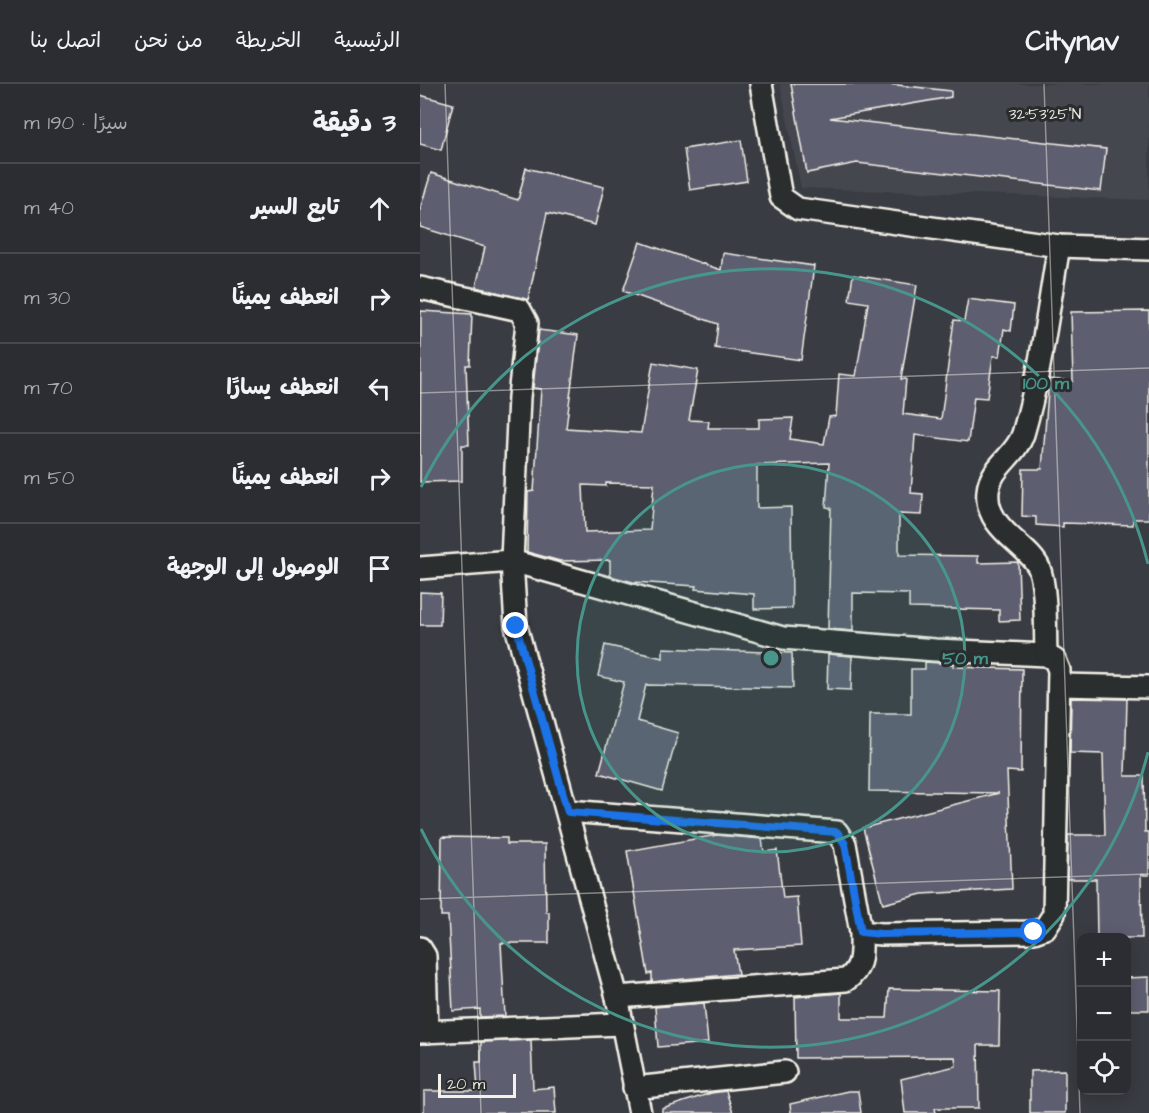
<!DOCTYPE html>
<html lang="ar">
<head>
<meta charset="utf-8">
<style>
	body { margin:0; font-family:"Architects Daughter","Playpen Sans Arabic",sans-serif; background:#33353a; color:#f1f3f6; direction:rtl }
	.controls { position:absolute; right:18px; bottom:18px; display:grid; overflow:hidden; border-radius:12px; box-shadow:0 3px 15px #0003 }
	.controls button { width:54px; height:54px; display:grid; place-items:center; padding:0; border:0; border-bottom:2px solid #47494d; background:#2b2d32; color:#f1f3f6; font:30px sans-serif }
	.scale { position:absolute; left:18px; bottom:15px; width:78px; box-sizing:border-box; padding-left:6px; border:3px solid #f4f1e8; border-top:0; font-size:16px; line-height:21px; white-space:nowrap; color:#f4f1e8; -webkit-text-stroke:4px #2a2d2e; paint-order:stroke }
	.stop { position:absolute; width:18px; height:18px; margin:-14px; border:4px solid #1a73e8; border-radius:50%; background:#fff }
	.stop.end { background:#1a73e8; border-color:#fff; box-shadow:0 2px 6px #0008 }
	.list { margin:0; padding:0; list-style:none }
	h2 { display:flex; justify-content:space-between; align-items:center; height:78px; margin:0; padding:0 24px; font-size:26px }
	h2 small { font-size:20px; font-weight:400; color:#a6a8ac }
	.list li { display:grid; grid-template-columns:39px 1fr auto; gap:18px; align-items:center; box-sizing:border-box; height:90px; padding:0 24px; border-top:2px solid #47494d }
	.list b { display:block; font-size:22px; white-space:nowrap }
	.list em { font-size:20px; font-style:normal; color:#a6a8ac }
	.icon { flex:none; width:33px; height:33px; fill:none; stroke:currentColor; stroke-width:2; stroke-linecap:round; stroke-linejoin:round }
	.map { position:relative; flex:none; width:729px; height:1029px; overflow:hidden; direction:ltr }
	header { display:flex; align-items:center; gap:36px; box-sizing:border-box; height:84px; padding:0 30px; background:#2b2d32; border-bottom:2px solid #47494d }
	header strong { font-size:28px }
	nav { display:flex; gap:33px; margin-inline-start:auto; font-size:21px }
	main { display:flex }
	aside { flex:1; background:#2b2d32 }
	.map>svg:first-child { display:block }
	.built { fill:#444650 }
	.building { fill:#5d5f71; stroke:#f4f1e8; stroke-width:1.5; fill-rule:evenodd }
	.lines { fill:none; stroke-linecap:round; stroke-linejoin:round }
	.street-casing { stroke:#f4f1e8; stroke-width:26 }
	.street { stroke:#2a2d2e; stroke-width:21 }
	.route { stroke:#1a73e8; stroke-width:8 }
	.ticks { fill:none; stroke:#f4f1e8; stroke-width:1.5; stroke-opacity:0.45 }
	.ring { fill:none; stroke:#48958c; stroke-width:3 }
	.ticks-label { font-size:15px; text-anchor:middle; fill:#f4f1e8; stroke:#2a2d2e; stroke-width:6; stroke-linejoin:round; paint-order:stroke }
	.centre { fill:#48958c; stroke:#2a2d2e; stroke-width:3 }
	.ring-label { font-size:18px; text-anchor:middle; font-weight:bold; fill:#48958c; stroke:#2a2d2e; stroke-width:6; stroke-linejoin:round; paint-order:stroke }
</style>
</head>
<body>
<header>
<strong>Citynav</strong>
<nav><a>الرئيسية</a><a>الخريطة</a><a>من نحن</a><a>اتصل بنا</a></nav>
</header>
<main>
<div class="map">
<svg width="729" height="1029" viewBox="0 0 729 1029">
	<rect width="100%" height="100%" fill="#393c42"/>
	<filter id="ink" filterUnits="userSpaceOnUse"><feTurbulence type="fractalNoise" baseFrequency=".0167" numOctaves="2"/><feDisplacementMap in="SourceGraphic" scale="12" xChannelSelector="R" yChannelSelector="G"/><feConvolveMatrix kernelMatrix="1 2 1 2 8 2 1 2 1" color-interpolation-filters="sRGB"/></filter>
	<g filter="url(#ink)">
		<path class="built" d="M 360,0 L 729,0 L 729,116 L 381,104 Z"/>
		<g class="building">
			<path d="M 371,0 L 468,0 L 531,7 L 531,13 L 410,34 L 686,65 L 681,107 L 437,79 L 387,89 Z"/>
			<path d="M 0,11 L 33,20 L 21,66 L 0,60 Z"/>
			<path d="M 321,56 L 327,97 L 270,106 L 264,65 Z"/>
			<path d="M 106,84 L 184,103 L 175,141 L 127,129 L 108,216 L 56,203 L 65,163 L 0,143 L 0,125 L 11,89 L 98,116 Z"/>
			<path d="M 220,158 L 301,186 L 303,169 L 394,182 L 381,276 L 295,264 L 298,240 L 203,207 Z"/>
			<path d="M 433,191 L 497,201 L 481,295 L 486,295 L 483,330 L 521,335 L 534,236 L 544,237 L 548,215 L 594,221 L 591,247 L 584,245 L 580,272 L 573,272 L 567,314 L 554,313 L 548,358 L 495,351 L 491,409 L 503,410 L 502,431 L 479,430 L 479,471 L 558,472 L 558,479 L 598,478 L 600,536 L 579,537 L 579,526 L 489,524 L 489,510 L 433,509 L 433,547 L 408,545 L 411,424 L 406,423 L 409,379 L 337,381 L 337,424 L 371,423 L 372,524 L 334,525 L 334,510 L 275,505 L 276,502 L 213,498 L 190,492 L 190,476 L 140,477 L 107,468 L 108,408 L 114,407 L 121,305 L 113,304 L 119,246 L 158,251 L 146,344 L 221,349 L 233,278 L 278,286 L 269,336 L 289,337 L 288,344 L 339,344 L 339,335 L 373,334 L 370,355 L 404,360 L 409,333 L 416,332 L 419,290 L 436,292 L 448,219 L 429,216 ZM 186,399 L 234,400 L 230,446 L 165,448 L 163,401 L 186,402 Z"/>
			<path d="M 1,227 L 52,230 L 50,281 L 46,281 L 49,361 L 42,361 L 42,397 L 0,398 Z"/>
			<path d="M 729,227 L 729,435 L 713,435 L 713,441 L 643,439 L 643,443 L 616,441 L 616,433 L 602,432 L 603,385 L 622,385 L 629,295 L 653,297 L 651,228 Z"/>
			<path d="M 0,508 L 21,509 L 20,541 L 0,541 Z"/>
			<path d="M 185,561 L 243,574 L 243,564 L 372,569 L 373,604 L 226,601 L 217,637 L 258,649 L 242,707 L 179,689 L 204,598 L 178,592 Z"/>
			<path d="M 408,570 L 432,572 L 431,606 L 407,605 Z"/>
			<path d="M 505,578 L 533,580 L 533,583 L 602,585 L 601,688 L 587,687 L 592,805 L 502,810 L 463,820 L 443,744 L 579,709 L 449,707 L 450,630 L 491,630 L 491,585 L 505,585 Z"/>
			<path d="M 651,614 L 707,615 L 705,692 L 724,692 L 725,748 L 729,748 L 729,791 L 721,791 L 722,854 L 677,854 L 676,795 L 647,795 L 648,751 L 685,751 L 683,670 L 650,669 Z"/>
			<path d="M 297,751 L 342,755 L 344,768 L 357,766 L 363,814 L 377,813 L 381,862 L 314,866 L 318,890 L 232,898 L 232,889 L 228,890 L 207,767 Z"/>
			<path d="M 22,753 L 87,754 L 87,760 L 125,760 L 126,828 L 129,828 L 129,859 L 81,859 L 85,932 L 60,933 L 60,925 L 33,927 L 28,832 L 21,832 Z"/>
			<path d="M 729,893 L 729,926 L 706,926 L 706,894 Z"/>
			<path d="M 469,905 L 580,907 L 579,961 L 558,961 L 559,1024 L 515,1024 L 516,1029 L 485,1029 L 481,995 L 536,982 L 535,973 L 376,974 L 375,913 L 421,909 L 421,934 L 467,934 Z"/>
			<path d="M 284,919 L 288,959 L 238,963 L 235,923 Z"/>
			<path d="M 111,956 L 113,1005 L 134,1003 L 136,1029 L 4,1029 L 4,1007 L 58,1007 L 56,978 L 61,978 L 61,958 Z"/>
			<path d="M 645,986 L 645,1029 L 610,1029 L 610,987 Z"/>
			<path d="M 306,1007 L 313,1029 L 242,1029 L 242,1025 L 291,1009 Z"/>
			<path d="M 428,1007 L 438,1007 L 441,1029 L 371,1029 L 370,1020 Z"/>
		</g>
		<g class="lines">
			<g class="street-casing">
				<g id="street">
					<path d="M 341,0 L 361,113 L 378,125 L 639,162 L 729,165"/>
					<path d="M 0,204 L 100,226 L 107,239 L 99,313 L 92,477 L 96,542 L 197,913 L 220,1029"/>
					<path d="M 0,484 L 92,477 L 363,554 L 515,566 L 626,571 L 635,576 L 639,586 L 634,830 L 625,844 L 614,848 L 461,850 L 441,848 L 425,760 L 417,748 L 148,727"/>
					<path d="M 626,571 C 625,549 627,503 619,484 C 608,460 564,445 568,407 C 570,383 596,372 603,350 C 621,289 628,224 639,162"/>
					<path d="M 640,601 L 729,603"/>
					<path d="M 0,864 L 5,872 L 7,948"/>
					<path d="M 197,913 L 426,896 C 444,884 441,867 441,848"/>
					<path d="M 0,948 L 201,940"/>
					<path d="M 214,1004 L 365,988"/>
				</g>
			</g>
			<use href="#street" class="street"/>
		</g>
	</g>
	<g class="lines" filter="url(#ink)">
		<path class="route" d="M 96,542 L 148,728 L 417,748 L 425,760 L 441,848 L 461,850 L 614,848"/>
	</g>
	<path class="ticks" d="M 25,0 L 61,1029M 624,0 L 660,1029M 0,309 L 729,284M 0,815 L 729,790"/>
	<circle cx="351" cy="574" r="194" fill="#48958c" fill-opacity=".12"/>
	<g class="ring">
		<circle cx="351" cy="574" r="194"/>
		<path d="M728 668A389 389 0 0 1 1 745M1 403A389 389 0 0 1 728 480"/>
	</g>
	<g class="ticks-label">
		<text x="625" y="35">32°53'25"N</text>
	</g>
	<circle cx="351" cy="574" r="9" class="centre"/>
	<g class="ring-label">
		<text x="626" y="305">100 m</text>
		<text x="545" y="580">50 m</text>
	</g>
</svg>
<div class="controls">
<button>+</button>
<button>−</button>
<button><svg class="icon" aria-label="locate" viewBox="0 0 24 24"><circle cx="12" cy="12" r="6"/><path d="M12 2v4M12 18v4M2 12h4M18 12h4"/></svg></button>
</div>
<div class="scale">20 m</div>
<div class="stop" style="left:614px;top:848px"></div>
<div class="stop end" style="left:96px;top:542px"></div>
</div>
<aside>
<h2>3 دقيقة<small>سيرًا · 190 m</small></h2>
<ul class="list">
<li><svg class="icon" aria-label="ahead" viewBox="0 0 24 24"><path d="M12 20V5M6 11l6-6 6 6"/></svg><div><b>تابع السير</b></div><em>40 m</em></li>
<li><svg class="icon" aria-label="right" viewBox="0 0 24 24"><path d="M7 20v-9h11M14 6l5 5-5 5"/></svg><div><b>انعطف يمينًا</b></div><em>30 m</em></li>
<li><svg class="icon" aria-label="left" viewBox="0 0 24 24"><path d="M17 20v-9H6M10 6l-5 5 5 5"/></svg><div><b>انعطف يسارًا</b></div><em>70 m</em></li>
<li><svg class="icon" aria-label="right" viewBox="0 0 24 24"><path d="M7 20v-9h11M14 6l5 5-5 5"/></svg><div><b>انعطف يمينًا</b></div><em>50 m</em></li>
<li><svg class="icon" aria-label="arrive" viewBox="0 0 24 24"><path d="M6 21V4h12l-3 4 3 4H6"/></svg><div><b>الوصول إلى الوجهة</b></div></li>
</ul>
</aside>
</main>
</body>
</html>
